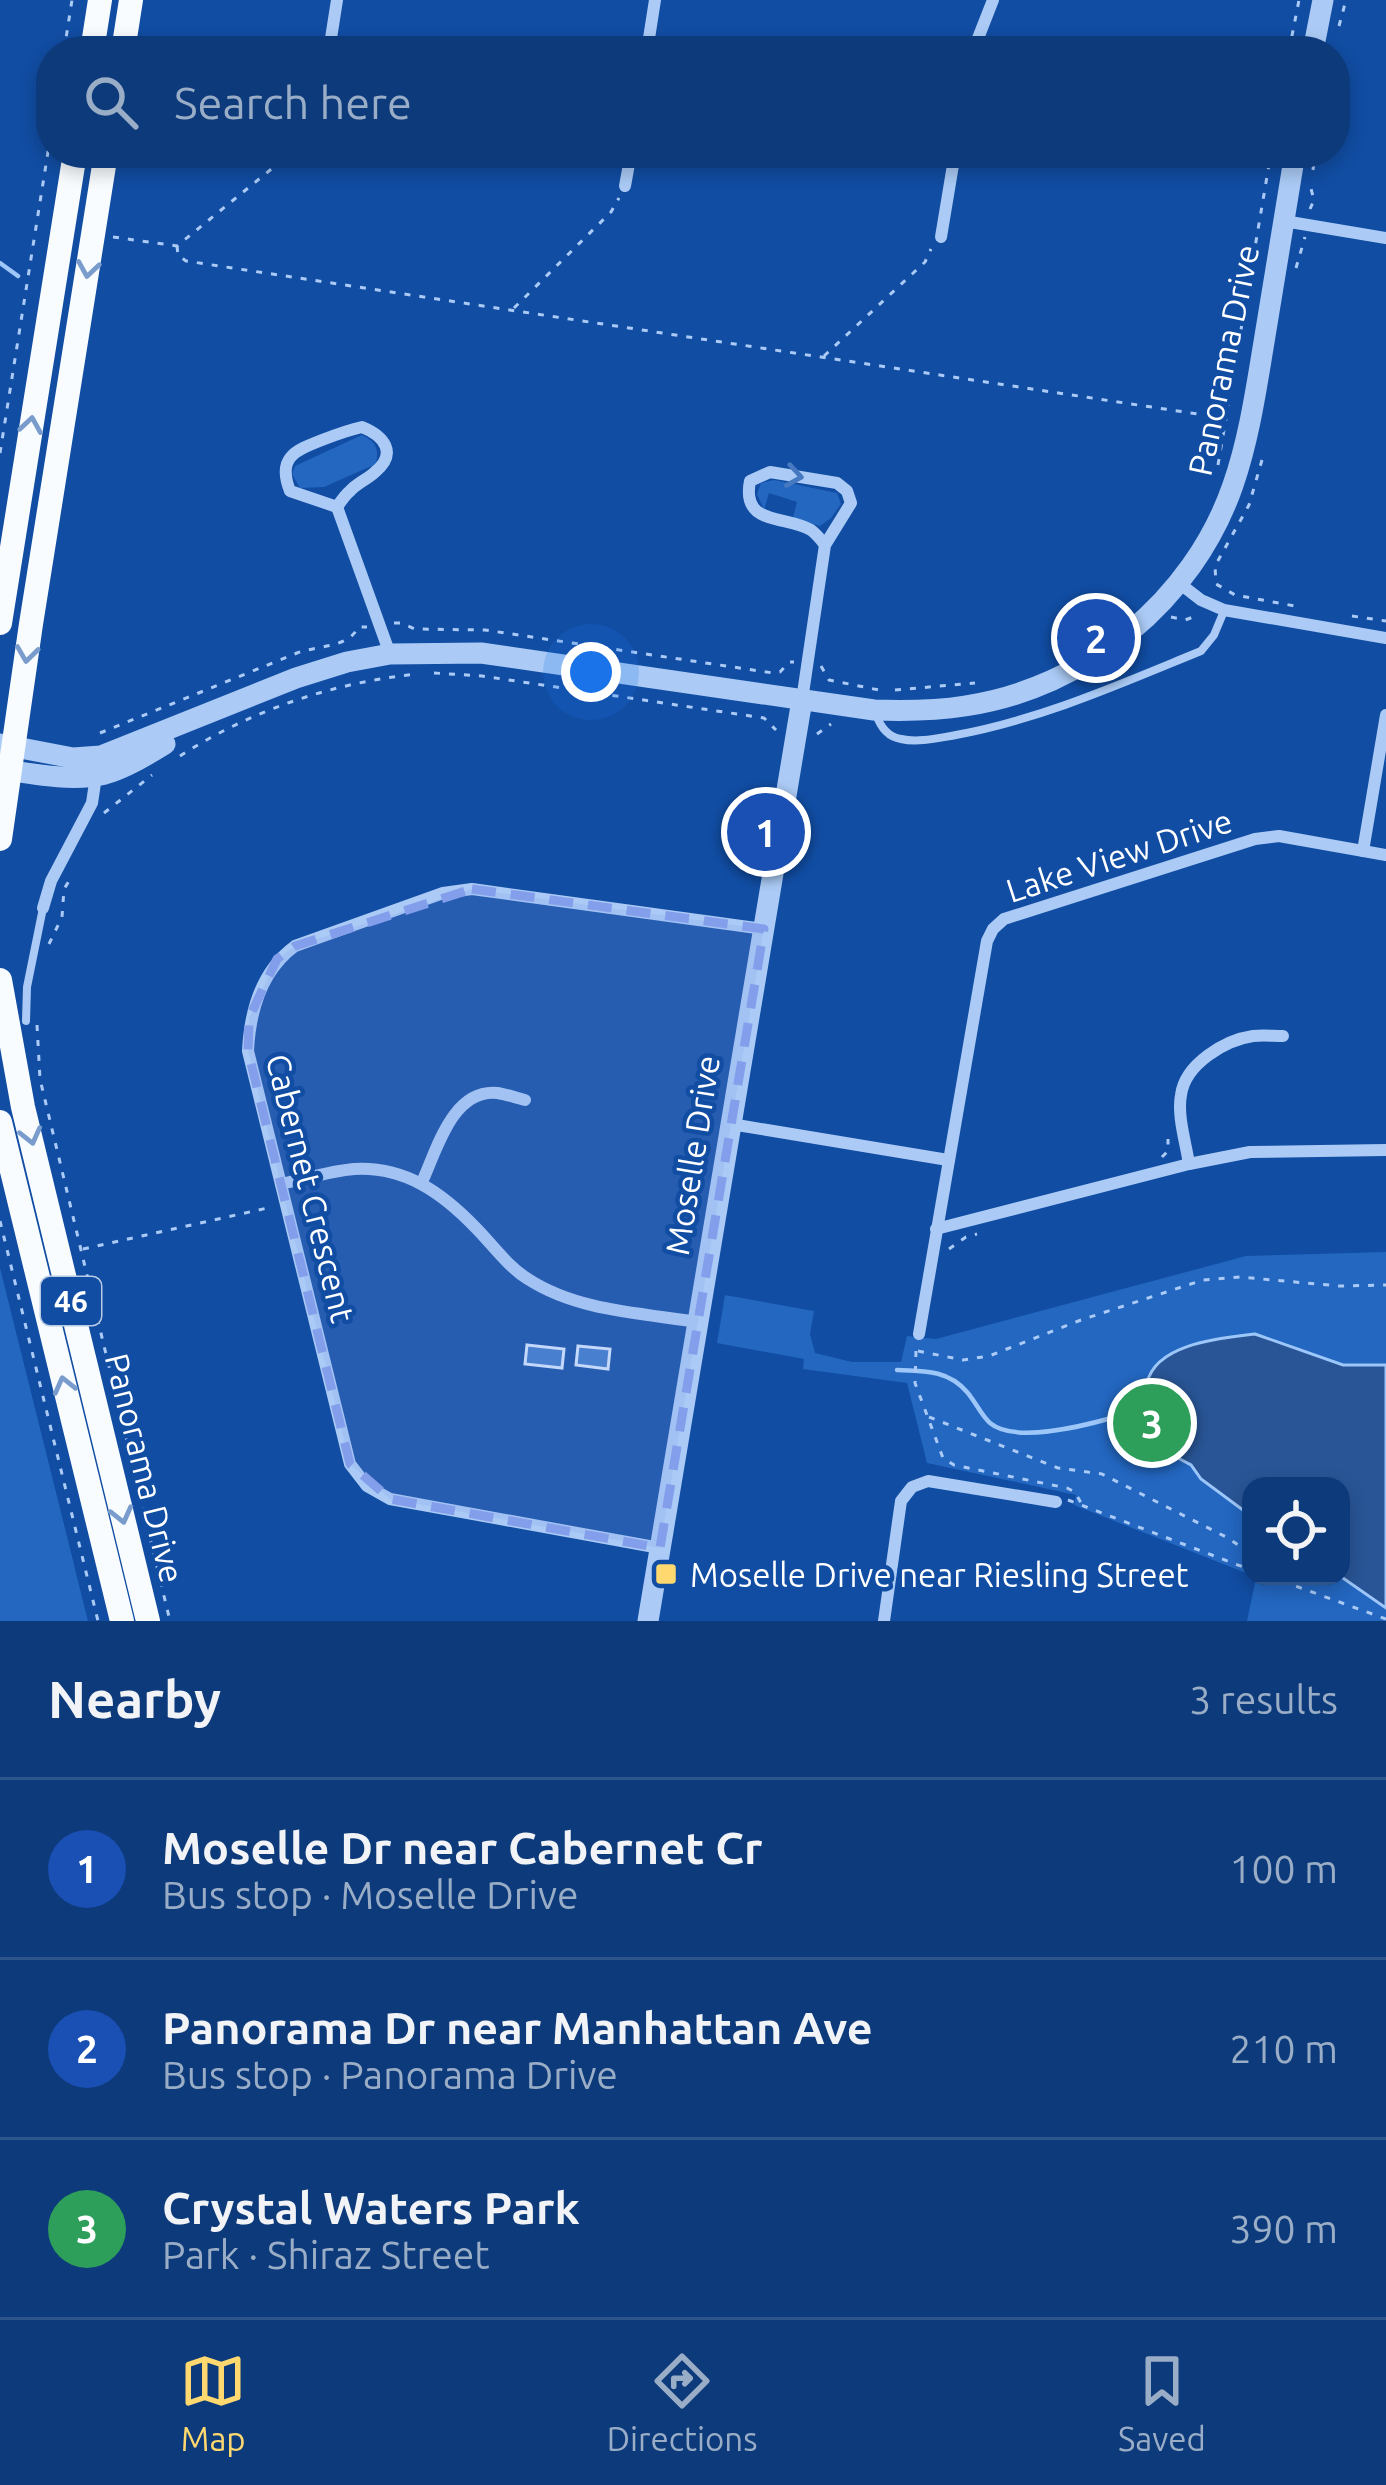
<!DOCTYPE html>
<html lang="en">
<head>
<meta charset="utf-8">
<style>
	body { margin:0; font-family:Ubuntu,sans-serif; background:#1b4581; color:#f1f3f6 }
	.controls { position:absolute; right:36px; bottom:36px; display:grid; overflow:hidden; border-radius:24px; box-shadow:0 6px 18px #0003 }
	.controls button { width:108px; height:108px; display:grid; place-items:center; padding:0; border:0; border-bottom:3px solid #2d548b; background:#0d3a7a; color:#f1f3f6; font:60px sans-serif }
	.you { position:absolute; left:591px; top:672px; width:42px; height:42px; margin:-30px; border:9px solid #fff; border-radius:50%; background:#1a73e8; box-shadow:0 0 0 18px #1a73e833 }
	.badge { display:grid; place-items:center; width:78px; height:78px; border-radius:50%; background:#ffd96f; color:#fff; font-size:39px; font-weight:700 }
	.pin { position:absolute; translate:-50% -50%; border:6px solid #fff; box-shadow:0 3px 12px #0006 }
	.list { margin:0; padding:0; list-style:none }
	h2 { display:flex; justify-content:space-between; align-items:center; height:156px; margin:0; padding:0 48px; font-size:51px }
	h2 small { font-size:39px; font-weight:400; color:#9aadc7 }
	.list li { display:grid; grid-template-columns:78px 1fr auto; gap:36px; align-items:center; box-sizing:border-box; height:180px; padding:0 48px; border-top:3px solid #2d548b }
	.list b { display:block; font-size:45px; white-space:nowrap }
	.list p { margin:0; font-size:39px; white-space:nowrap; color:#9aadc7 }
	.list em { font-size:39px; font-style:normal; color:#9aadc7 }
	.icon { flex:none; width:66px; height:66px; fill:none; stroke:currentColor; stroke-width:2; stroke-linecap:round; stroke-linejoin:round }
	.map { position:relative; flex:none; width:1386px; height:1621px; overflow:hidden }
	.search { position:absolute; background:#0d3a7a; box-shadow:0 6px 18px #0003; left:36px; right:36px; top:36px; height:132px; display:flex; align-items:center; gap:30px; box-sizing:border-box; padding:0 42px; border-radius:48px; color:#9aadc7; font-size:45px }
	.sheet { height:696px; background:#0d3a7a }
	nav { display:flex; justify-content:space-around; align-items:center; box-sizing:border-box; height:168px; border-top:3px solid #2d548b; background:#0d3a7a; font-size:33px; color:#9aadc7 }
	nav a { display:grid; justify-items:center; gap:6px }
	nav .on { color:#ffd96f }
	.map>svg:first-child { display:block }
	.green { fill:#2367c1 }
	.water { fill:#295596; stroke:#9dc6f9; stroke-width:3 }
	.lines { fill:none; stroke-linecap:round; stroke-linejoin:round }
	.stream { stroke:#9dc6f9; stroke-width:4.5 }
	.building { fill:#3a77c9; stroke:#d4e6fe; stroke-width:3 }
	.path { stroke:#abcbf6; stroke-width:3; stroke-dasharray:6 9; stroke-linecap:butt }
	.service { stroke:#abcbf6; stroke-width:8 }
	.minor { stroke:#abcbf6; stroke-width:12 }
	.tertiary { stroke:#abcbf6; stroke-width:21 }
	.primary { stroke:#f9fcff; stroke-width:24 }
	.oneway { stroke:#799ccc }
	.oneway2 { stroke:#4779c0 }
	.marked { fill:#839eea; fill-opacity:0.2; stroke:#839eea; stroke-width:9; stroke-dasharray:24 15; stroke-linejoin:round }
	.poi-dot { fill:#ffd96f; stroke:#114da3; stroke-width:4.5 }
	.labels { text-anchor:middle; dominant-baseline:central; stroke-width:9; stroke-linejoin:round; paint-order:stroke }
	.shield { fill:#114da3; stroke:#b8cae3; stroke-width:3 }
	.shield-label { font-size:30px; font-weight:bold; fill:#fff }
	.street-label { font-size:33px; fill:#fff; stroke:#114da3 }
	.poi-label { font-size:33px; fill:#fff; stroke:#114da3; text-anchor:start }
</style>
</head>
<body>
<div class="map">
<svg width="1386" height="1621" viewBox="0 0 1386 1621">
	<rect width="100%" height="100%" fill="#114da3"/>
	<g class="green">
		<path d="M 362,435 C 376,442 379,448 376,464 L 324,487 L 300,488 L 292,474 L 295,466 Z"/>
		<path d="M 774,480 L 837,493 L 841,504 L 831,518 L 820,526 L 793,518 L 797,502 L 769,493 L 764,510 L 757,494 L 761,483 Z"/>
		<path d="M 1386,1252 L 1386,1621 L 1247,1621 L 1256,1578 L 1253,1576 L 1341,1576 L 1341,1486 L 1251,1486 L 1251,1575 L 1074,1505 L 1076,1495 L 927,1463 L 907,1383 L 803,1369 L 804,1359 L 717,1343 L 725,1295 L 814,1311 L 810,1334 L 815,1353 L 852,1362 L 901,1362 L 907,1336 L 936,1339 L 1246,1256 Z"/>
		<path d="M 0,1268 L 88,1621 L 0,1621 Z"/>
	</g>
	<path class="water" d="M 1255,1334 L 1343,1365 L 1386,1365 L 1386,1608 L 1340,1576 L 1341,1486 L 1251,1486 L 1251,1516 L 1201,1479 L 1191,1465 L 1159,1448 C 1153,1428 1143,1404 1147,1383 C 1156,1343 1222,1338 1255,1334 Z"/>
	<g class="lines">
		<g class="stream">
			<path d="M 0,263 L 18,276"/>
			<path d="M 897,1370 C 925,1371 948,1370 967,1392 C 975,1401 981,1415 990,1423 C 1020,1448 1114,1418 1148,1407"/>
		</g>
	</g>
	<g class="building">
		<path d="M 527,1345 L 564,1349 L 562,1368 L 525,1364 Z"/>
		<path d="M 578,1346 L 610,1349 L 608,1369 L 576,1365 Z"/>
	</g>
	<g class="lines">
		<g class="path">
			<path d="M 1339,26 L 1346,0"/>
			<path d="M 64,51 L 72,0"/>
			<path d="M 1289,51 L 1299,0"/>
			<path d="M 1313,170 L 1315,153"/>
			<path d="M 1310,209 L 1314,200 L 1310,185"/>
			<path d="M 113,237 L 177,246 L 291,153"/>
			<path d="M 177,246 L 178,255 L 186,261 L 1224,418"/>
			<path d="M 1296,268 L 1305,237"/>
			<path d="M 514,308 L 611,212 L 619,198"/>
			<path d="M 824,356 L 925,262 L 931,249"/>
			<path d="M 0,453 L 51,133"/>
			<path d="M 1262,460 L 1249,505 L 1215,566 L 1216,584 L 1235,595 L 1295,606"/>
			<path d="M 1218,465 L 1271,153"/>
			<path d="M 1352,616 L 1386,621"/>
			<path d="M 1171,617 L 1185,620 L 1196,616"/>
			<path d="M 394,623 L 401,623 L 415,629 L 485,630 L 773,673 L 780,672 L 789,662 L 794,662"/>
			<path d="M 821,666 L 829,680 L 879,690"/>
			<path d="M 434,673 L 482,676 L 764,718 L 776,730"/>
			<path d="M 895,690 L 975,683"/>
			<path d="M 100,733 L 297,653 C 319,645 349,648 358,627 L 367,627"/>
			<path d="M 817,734 L 831,724"/>
			<path d="M 180,756 C 251,710 335,682 418,674"/>
			<path d="M 104,813 L 152,775"/>
			<path d="M 49,944 L 62,917 L 64,889 L 69,881"/>
			<path d="M 37,1025 L 40,1079 L 170,1621"/>
			<path d="M 1162,1157 L 1168,1151 L 1168,1139"/>
			<path d="M 0,1221 L 98,1621"/>
			<path d="M 83,1249 L 272,1207"/>
			<path d="M 949,1249 L 966,1237 L 977,1234"/>
			<path d="M 916,1351 L 915,1383 L 943,1458 L 954,1465 L 1067,1488 L 1075,1492 L 1081,1503"/>
			<path d="M 918,1351 L 963,1360 L 989,1356 L 1081,1320 L 1203,1280 L 1240,1277 L 1339,1286 L 1386,1285"/>
			<path d="M 929,1417 L 1058,1468 L 1102,1474 L 1228,1538 L 1251,1554"/>
			<path d="M 1068,1500 L 1251,1570"/>
			<path d="M 1268,1576 L 1386,1619"/>
		</g>
		<g class="service">
			<path d="M 876,714 C 880,726 888,737 901,739 C 918,743 938,738 956,735 C 1042,719 1120,684 1201,651 L 1214,635 L 1224,611"/>
			<path d="M 26,1021 L 27,987 L 43,908"/>
		</g>
		<g class="minor">
			<path d="M 329,51 L 337,0"/>
			<path d="M 647,51 L 655,0"/>
			<path d="M 973,51 L 993,0"/>
			<path d="M 625,186 L 631,153"/>
			<path d="M 1284,221 L 1386,238"/>
			<path d="M 941,237 L 955,153"/>
			<path d="M 362,427 C 384,436 398,453 375,472 C 368,479 357,483 350,491 C 345,495 341,501 337,507 L 290,491 C 277,458 294,451 322,440 C 335,435 348,430 362,427 Z"/>
			<path d="M 337,507 L 390,654"/>
			<path d="M 1179,583 L 1201,600 L 1224,610 L 1386,638"/>
			<path d="M 802,700 L 825,545 L 851,503 L 847,491 L 837,483 L 770,472 L 750,481 C 741,526 785,515 811,530 C 815,533 822,541 825,545"/>
			<path d="M 1363,851 L 1386,715"/>
			<path d="M 43,908 L 51,881 L 92,803 L 96,776"/>
			<path d="M 731,1124 L 948,1160"/>
			<path d="M 1189,1164 C 1186,1143 1177,1116 1181,1095 C 1185,1064 1225,1040 1253,1036 C 1263,1035 1273,1036 1283,1036"/>
			<path d="M 422,1182 C 437,1150 452,1089 497,1093 C 506,1094 516,1098 525,1100"/>
			<path d="M 281,1184 C 305,1179 330,1171 354,1169 C 405,1166 442,1193 475,1227 C 492,1244 508,1267 528,1279 C 577,1311 641,1313 698,1322"/>
			<path d="M 936,1229 L 1189,1164 L 1250,1152 L 1386,1150"/>
			<path d="M 919,1334 L 987,941 L 993,929 L 1004,919 L 1255,839 L 1279,836 L 1386,855"/>
			<path d="M 660,1548 L 390,1499 L 367,1486 L 350,1464 L 248,1051 C 250,1010 261,971 295,946 L 443,893 L 472,889 L 764,929"/>
			<path d="M 884,1621 L 901,1501 L 912,1487 L 928,1481 L 1056,1502"/>
		</g>
		<g class="tertiary">
			<path d="M 1313,51 L 1323,0"/>
			<path d="M 0,744 L 73,758 L 101,756 L 296,678 L 347,662 L 390,654 L 481,653 L 874,710 C 904,711 934,711 965,706 C 1086,688 1193,601 1233,485 C 1249,439 1256,390 1264,342 C 1274,279 1285,216 1295,153"/>
			<path d="M 0,769 C 32,774 74,782 105,774 C 126,768 147,755 165,744"/>
			<path d="M 648,1621 L 802,700"/>
		</g>
		<g class="primary">
			<path d="M 92,51 L 100,0"/>
			<path d="M 123,51 L 131,0"/>
			<path d="M 0,623 L 75,153"/>
			<path d="M 0,839 L 31,624 L 106,153"/>
			<path d="M 0,980 L 23,1107 L 148,1621"/>
			<path d="M 0,1122 L 122,1621"/>
		</g>
	</g>
	<defs><path id="oneway-chevron" d="M-2-3.5L2.5 0L-2 3.5" fill="none" stroke-width="1.6" stroke-linecap="round" stroke-linejoin="round" transform="scale(3)"/></defs>
	<g class="oneway">
		<use href="#oneway-chevron" transform="translate(88 269) rotate(99)"/>
		<use href="#oneway-chevron" transform="translate(31 425) rotate(-81)"/>
		<use href="#oneway-chevron" transform="translate(27 654) rotate(98)"/>
		<use href="#oneway-chevron" transform="translate(31 1136) rotate(76)"/>
		<use href="#oneway-chevron" transform="translate(64 1385) rotate(-104)"/>
		<use href="#oneway-chevron" transform="translate(122 1515) rotate(76)"/>
	</g>
	<use class="oneway2" href="#oneway-chevron" transform="translate(794 476) rotate(9)"/>
	<path class="marked" d="M 472,889 L 764,929 L 660,1548 L 390,1499 L 350,1464 L 248,1051 L 249,1018 L 277,959 L 295,946 Z"/>
	<rect class="poi-dot" x="654" y="1562" width="24" height="24" rx="6"/>
	<g class="labels">
		<rect class="shield" x="41" y="1277" width="60" height="48" rx="9"/>
		<g class="shield-label">
			<text x="71" y="1301">46</text>
		</g>
		<g class="street-label">
			<text transform="translate(1223 360) rotate(-78)">Panorama Drive</text>
			<text transform="translate(1119 855) rotate(-18)">Lake View Drive</text>
			<text transform="translate(692 1155) rotate(-81)">Moselle Drive</text>
			<text transform="translate(311 1188) rotate(76)">Cabernet Crescent</text>
			<text transform="translate(145 1468) rotate(76)">Panorama Drive</text>
		</g>
		<g class="poi-label">
			<text x="690" y="1574">Moselle Drive near Riesling Street</text>
		</g>
	</g>
</svg>
<div class="controls">
<button><svg class="icon" aria-label="locate" viewBox="0 0 24 24"><circle cx="12" cy="12" r="6"/><path d="M12 2v4M12 18v4M2 12h4M18 12h4"/></svg></button>
</div>
<div class="you"></div>
<div class="pin badge" style="left:766px;top:832px;background:#1a4fb4">1</div>
<div class="pin badge" style="left:1096px;top:638px;background:#1a4fb4">2</div>
<div class="pin badge" style="left:1152px;top:1423px;background:#2e9e5b">3</div>
<div class="search"><svg class="icon" aria-label="search" viewBox="0 0 24 24"><circle cx="10" cy="10" r="6"/><path d="M15 15l6 6"/></svg>Search here</div>
</div>
<section class="sheet">
<h2>Nearby<small>3 results</small></h2>
<ul class="list">
<li><span class="badge" style="background:#1a4fb4">1</span><div><b>Moselle Dr near Cabernet Cr</b><p>Bus stop · Moselle Drive</p></div><em>100 m</em></li>
<li><span class="badge" style="background:#1a4fb4">2</span><div><b>Panorama Dr near Manhattan Ave</b><p>Bus stop · Panorama Drive</p></div><em>210 m</em></li>
<li><span class="badge" style="background:#2e9e5b">3</span><div><b>Crystal Waters Park</b><p>Park · Shiraz Street</p></div><em>390 m</em></li>
</ul>
</section>
<nav>
<a class="on"><svg class="icon" aria-label="map" viewBox="0 0 24 24"><path d="M3 6l6-2 6 2 6-2v14l-6 2-6-2-6 2zM9 4v14M15 6v14"/></svg>Map</a>
<a><svg class="icon" aria-label="directions" viewBox="0 0 24 24"><path d="M12 3l9 9-9 9-9-9zM9 14v-3h6M13 9l2 2-2 2"/></svg>Directions</a>
<a><svg class="icon" aria-label="saved" viewBox="0 0 24 24"><path d="M7 4h10v16l-5-4-5 4z"/></svg>Saved</a>
</nav>
</body>
</html>
